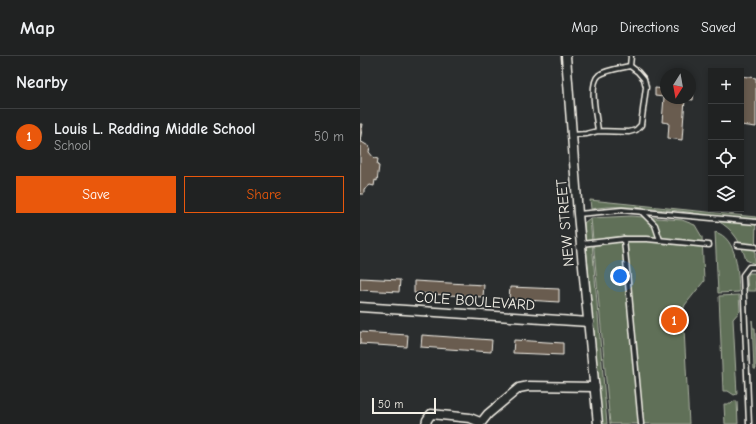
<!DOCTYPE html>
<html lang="en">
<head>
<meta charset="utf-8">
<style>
	body { margin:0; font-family:"Comic Neue",sans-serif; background:#2d2f2f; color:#f1f3f6 }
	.controls { position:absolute; right:12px; top:12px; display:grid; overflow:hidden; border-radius:0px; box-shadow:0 2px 6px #0003 }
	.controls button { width:36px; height:36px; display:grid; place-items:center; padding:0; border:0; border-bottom:1px solid #3d3f40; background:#202222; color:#f1f3f6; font:20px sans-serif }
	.compass { position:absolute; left:300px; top:12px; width:36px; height:36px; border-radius:50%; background:#202222; box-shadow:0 2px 6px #0003; rotate:191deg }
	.scale { position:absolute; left:12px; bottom:10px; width:64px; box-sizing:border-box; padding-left:4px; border:2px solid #f4f1e8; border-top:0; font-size:11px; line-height:14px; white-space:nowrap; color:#f4f1e8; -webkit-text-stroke:3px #2a2d2e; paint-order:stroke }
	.you { position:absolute; left:260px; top:220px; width:14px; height:14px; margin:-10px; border:3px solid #fff; border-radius:50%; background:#1a73e8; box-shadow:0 0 0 6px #1a73e833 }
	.badge { display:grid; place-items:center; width:26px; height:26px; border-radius:50%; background:#ea580c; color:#fff; font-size:13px; font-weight:700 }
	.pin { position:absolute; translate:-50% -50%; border:2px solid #fff; box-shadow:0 1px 4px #0006 }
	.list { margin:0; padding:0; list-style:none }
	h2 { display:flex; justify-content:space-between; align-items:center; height:52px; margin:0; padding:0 16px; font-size:17px }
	h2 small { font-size:13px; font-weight:400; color:#a2a4a5 }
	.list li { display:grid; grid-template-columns:26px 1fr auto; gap:12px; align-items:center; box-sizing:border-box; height:56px; padding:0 16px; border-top:1px solid #3d3f40 }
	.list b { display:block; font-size:15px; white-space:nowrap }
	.list p { margin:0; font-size:13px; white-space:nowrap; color:#a2a4a5 }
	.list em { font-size:13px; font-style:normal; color:#a2a4a5 }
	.actions { display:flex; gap:8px; padding:12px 16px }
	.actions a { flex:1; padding:9px 0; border:1px solid #ea580c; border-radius:0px; text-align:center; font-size:14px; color:#ea580c }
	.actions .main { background:#ea580c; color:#fff }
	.icon { flex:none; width:22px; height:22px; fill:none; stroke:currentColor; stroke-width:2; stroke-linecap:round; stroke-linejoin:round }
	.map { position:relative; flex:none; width:396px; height:368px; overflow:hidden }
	header { display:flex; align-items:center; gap:24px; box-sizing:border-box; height:56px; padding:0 20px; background:#202222; border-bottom:1px solid #3d3f40 }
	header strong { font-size:19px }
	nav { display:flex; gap:22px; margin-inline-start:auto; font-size:14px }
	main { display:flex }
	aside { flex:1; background:#202222 }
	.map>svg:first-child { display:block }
	.green { fill:#607059; stroke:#aab0a0 }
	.building { fill:#695b50; stroke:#f4f1e8 }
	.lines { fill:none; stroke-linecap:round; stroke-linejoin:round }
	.lane-casing { stroke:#f4f1e8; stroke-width:7 }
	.street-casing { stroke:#f4f1e8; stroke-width:11 }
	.lane { stroke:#2a2d2e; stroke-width:4 }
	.street { stroke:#2a2d2e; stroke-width:8 }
	.labels { text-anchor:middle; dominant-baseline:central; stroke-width:3.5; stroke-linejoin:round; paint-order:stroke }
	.street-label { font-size:15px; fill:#f4f1e8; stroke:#2a2d2e }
</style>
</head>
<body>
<header>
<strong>Map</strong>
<nav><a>Map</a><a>Directions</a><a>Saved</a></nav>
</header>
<main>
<aside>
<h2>Nearby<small></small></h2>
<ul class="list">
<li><span class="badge">1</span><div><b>Louis L. Redding Middle School</b><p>School</p></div><em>50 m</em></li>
</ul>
<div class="actions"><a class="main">Save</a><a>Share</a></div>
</aside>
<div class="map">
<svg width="396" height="368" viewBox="0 0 396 368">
	<rect width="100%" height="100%" fill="#2a2d2e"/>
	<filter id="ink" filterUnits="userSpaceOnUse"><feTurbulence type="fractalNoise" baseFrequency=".025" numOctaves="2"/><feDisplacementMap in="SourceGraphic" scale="8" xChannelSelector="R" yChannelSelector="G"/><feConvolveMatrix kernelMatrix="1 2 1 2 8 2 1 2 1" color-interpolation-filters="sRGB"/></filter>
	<g filter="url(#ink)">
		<g class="green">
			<path d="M 230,144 L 396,161 L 395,208 L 386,204 C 374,157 336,156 295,153 C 274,151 252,149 231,153 Z"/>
			<path d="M 271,160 L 322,164 L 335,169 L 342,181 L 344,225 L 325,249 L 323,254 L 329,368 L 250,368 L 231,162 Z"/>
			<path d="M 230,162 L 247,368 L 242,368 L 224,167 Z"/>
			<path d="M 355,176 C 378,182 378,217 379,236 L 358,237 Z"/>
			<path d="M 389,217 L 395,217 L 396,235 L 388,235 L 387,221 Z"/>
			<path d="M 379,239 L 380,255 L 373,263 L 377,338 L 374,339 L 368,335 L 363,335 L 359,240 Z"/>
			<path d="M 392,264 L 393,272 L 395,272 L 396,313 L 394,313 Z"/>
			<path d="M 374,345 L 377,345 L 378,368 L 365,368 L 364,348 L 371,348 Z"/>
		</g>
		<g class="building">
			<path d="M 381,20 L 396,22 L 396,71 L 381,69 Z"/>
			<path d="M 306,21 L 306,42 L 330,42 L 330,33 L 334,34 L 333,44 L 325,43 L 322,84 L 308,82 L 309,67 L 302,66 L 304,41 L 295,40 L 295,32 L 305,33 Z"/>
			<path d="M 0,68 L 3,68 L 0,85 L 10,91 L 9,96 L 14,102 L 18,103 L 17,109 L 19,110 L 17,125 L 15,124 L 14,130 L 10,129 L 4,134 L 4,138 L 0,138 Z"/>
			<path d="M 0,222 L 40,224 L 39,236 L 0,234 Z"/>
			<path d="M 54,225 L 124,229 L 123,241 L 54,237 Z"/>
			<path d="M 150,231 L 199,233 L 199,246 L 149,243 Z"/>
			<path d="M 0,276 L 48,279 L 47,291 L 0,288 Z"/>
			<path d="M 62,279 L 132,284 L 131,296 L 61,291 Z"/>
			<path d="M 154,284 L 203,287 L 203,299 L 153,297 Z"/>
		</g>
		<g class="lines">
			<g class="lane-casing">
				<g id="lane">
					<path d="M 270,10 L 271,0"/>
					<path d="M 212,79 L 226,78 L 238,75 L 269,76 L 276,74 L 281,69 L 286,31 L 284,23 L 278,16 L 270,10 C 261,12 246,14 239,19 C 228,28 237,63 238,75"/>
					<path d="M 282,156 L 295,169 L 300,184"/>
					<path d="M 218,158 L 262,154 L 396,166"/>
					<path d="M 264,183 L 281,368"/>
					<path d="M 221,188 L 264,183 L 287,183 L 349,189"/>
					<path d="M 377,189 L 396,191"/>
					<path d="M 389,368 L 383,219 L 389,211 L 396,211"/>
				</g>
			</g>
			<g class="street-casing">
				<g id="street">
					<path d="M 206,0 L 218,158 L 238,368"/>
					<path d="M 0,251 L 229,266"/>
					<path d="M 66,368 L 67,364 L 71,358 L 110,362 L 120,366"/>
					<path d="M 120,368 L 128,358 L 159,332 L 169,330 L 235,331"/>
				</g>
			</g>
			<use href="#lane" class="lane"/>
			<use href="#street" class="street"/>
		</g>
	</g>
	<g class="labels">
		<g class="street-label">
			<text transform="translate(205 167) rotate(-95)">NEW STREET</text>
			<text transform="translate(115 245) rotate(4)">COLE BOULEVARD</text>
		</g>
	</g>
</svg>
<div class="controls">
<button>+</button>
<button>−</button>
<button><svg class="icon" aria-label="locate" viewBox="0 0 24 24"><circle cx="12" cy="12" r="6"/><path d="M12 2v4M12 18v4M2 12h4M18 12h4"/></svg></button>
<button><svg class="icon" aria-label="layers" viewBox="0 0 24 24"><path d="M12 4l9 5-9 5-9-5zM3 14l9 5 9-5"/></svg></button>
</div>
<svg class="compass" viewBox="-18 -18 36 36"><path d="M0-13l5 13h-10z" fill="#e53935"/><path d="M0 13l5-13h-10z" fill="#a2a4a5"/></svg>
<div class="scale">50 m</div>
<div class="you"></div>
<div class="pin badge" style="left:314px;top:264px">1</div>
</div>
</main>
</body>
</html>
